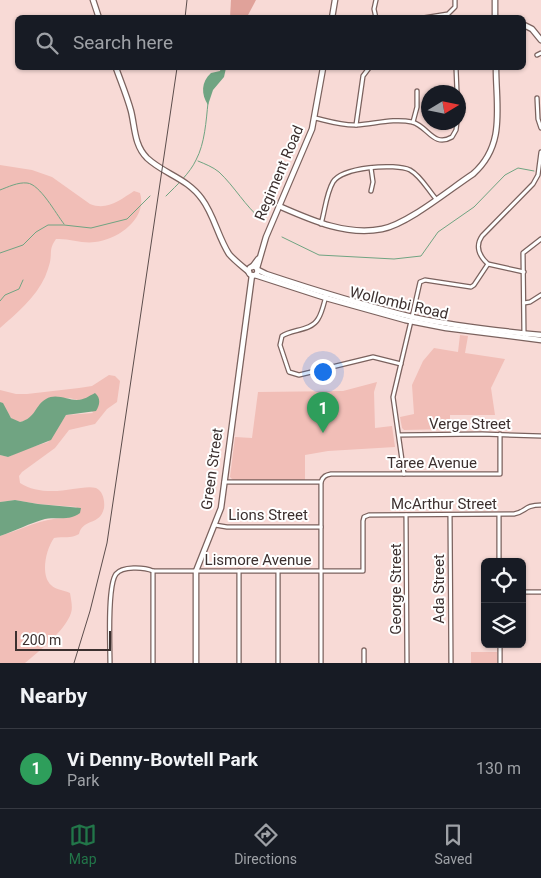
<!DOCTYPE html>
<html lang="en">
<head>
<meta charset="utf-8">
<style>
	body { margin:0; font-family:Roboto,sans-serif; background:#242831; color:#f1f3f6 }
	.controls { position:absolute; right:15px; bottom:15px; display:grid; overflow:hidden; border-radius:8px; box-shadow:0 1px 4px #0004 }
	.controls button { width:45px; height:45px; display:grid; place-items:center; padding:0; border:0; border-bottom:1px solid #363941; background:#171b24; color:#f1f3f6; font:25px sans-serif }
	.compass { position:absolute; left:421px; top:85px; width:45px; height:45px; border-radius:50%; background:#171b24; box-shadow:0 1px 4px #0004; rotate:80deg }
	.scale { position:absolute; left:15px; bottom:12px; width:96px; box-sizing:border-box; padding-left:5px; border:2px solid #3c302f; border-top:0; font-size:14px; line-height:18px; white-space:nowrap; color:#3c302f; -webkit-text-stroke:4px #fff; paint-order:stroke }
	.you { position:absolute; left:322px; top:371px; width:18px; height:18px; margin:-12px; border:4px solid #fff; border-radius:50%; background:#1a73e8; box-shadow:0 0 0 8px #1a73e833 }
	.badge { display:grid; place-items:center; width:32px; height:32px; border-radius:50%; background:#227649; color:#fff; font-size:16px; font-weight:700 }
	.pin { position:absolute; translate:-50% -41px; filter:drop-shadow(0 1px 2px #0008) }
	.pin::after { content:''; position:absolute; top:26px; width:18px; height:15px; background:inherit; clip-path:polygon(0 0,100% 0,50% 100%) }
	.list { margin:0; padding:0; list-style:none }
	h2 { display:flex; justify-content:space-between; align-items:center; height:65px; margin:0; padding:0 20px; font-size:21px }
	h2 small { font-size:16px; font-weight:400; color:#9ea1a6 }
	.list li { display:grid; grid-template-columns:32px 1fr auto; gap:15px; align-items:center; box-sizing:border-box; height:80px; padding:0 20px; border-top:1px solid #363941 }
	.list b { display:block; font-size:19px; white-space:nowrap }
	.list p { margin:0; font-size:16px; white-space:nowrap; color:#9ea1a6 }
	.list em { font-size:16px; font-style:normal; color:#9ea1a6 }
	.icon { flex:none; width:28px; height:28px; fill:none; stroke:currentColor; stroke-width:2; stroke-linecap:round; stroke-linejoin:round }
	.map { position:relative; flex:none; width:541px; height:663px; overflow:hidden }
	.search { position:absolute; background:#171b24; box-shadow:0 1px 4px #0004; left:15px; right:15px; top:15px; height:55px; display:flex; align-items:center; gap:12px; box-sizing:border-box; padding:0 18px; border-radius:8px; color:#9ea1a6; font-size:19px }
	.sheet { height:145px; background:#171b24 }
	nav { display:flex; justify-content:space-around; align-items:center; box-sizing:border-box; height:70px; border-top:1px solid #363941; background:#171b24; font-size:14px; color:#9ea1a6 }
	nav a { display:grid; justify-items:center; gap:2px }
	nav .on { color:#227649 }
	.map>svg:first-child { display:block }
	.green { fill:#f1beb7 }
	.forest { fill:#e0a29a }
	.water { fill:#70a482 }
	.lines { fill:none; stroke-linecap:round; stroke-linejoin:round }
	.stream { stroke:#70a482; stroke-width:1 }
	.minor-casing { stroke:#7b625e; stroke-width:5.5 }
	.tertiary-casing { stroke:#7b625e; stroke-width:7 }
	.secondary-casing { stroke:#7b625e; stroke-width:7 }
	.minor { stroke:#fff; stroke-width:3 }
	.tertiary { stroke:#fff; stroke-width:4.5 }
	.secondary { stroke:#fff; stroke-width:4.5 }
	.rail { stroke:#5c4d4c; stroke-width:1 }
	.labels { text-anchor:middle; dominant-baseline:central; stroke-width:4; stroke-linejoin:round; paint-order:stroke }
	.street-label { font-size:15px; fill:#3c302f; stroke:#fff }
</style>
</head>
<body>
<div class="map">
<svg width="541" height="663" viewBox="0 0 541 663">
	<rect width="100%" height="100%" fill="#f8dad6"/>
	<g class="green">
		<path d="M 0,165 L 32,170 L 52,177 L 90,204 C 107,211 120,200 134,191 L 140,193 C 148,218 118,240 95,242 C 82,244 69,238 56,239 C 49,249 52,251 50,262 C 49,266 47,272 45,277 C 36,297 16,314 0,328 Z"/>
		<path d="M 460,335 L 468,336 L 465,353 L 505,359 L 491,388 L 495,415 L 450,415 L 450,429 L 404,430 L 402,428 L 400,417 L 414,414 L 412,385 L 423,361 L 434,348 L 458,352 Z"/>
		<path d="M 109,375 L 115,376 L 120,381 L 117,402 L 107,409 L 95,424 L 69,430 L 55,448 L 22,472 L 19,476 L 20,483 C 35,493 56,492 73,489 C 80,488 90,486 96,488 C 103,491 105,501 104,508 C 100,526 83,518 79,534 C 71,539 63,536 54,538 C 46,549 40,575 51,585 C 56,590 64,590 70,593 C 71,600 73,607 71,613 C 65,631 39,651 25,663 L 0,663 L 0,536 C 23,529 43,517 68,518 L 77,507 L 38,504 L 15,500 L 0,502 L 0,455 L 8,457 L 23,450 L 48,442 L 66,415 L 93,413 L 84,399 L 78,400 L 69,398 L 43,401 C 36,412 21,433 9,415 C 5,410 5,405 0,402 L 0,390 L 16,394 L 27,394 L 79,388 L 92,386 Z"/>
		<path d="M 377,382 L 374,392 L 375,428 L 392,426 L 395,447 L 328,451 L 305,455 L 305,480 L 233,480 L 230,477 L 235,437 L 252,438 L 258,392 L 343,391 Z"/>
		<rect x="471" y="652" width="26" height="11"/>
	</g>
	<path class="forest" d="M 231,0 L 256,0 L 247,17 L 230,18 Z"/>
	<g class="water">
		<path d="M 221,68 L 226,68 L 224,77 L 213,90 L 208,105 C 201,94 201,82 211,73 L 220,71 Z"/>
		<path d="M 95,393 C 101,398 100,405 96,411 L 66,415 L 51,440 L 8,457 L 0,455 L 0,402 L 3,403 L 11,418 L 20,422 C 36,418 35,405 46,399 C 56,393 67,400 77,400 C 84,400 89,396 95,393 Z"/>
		<path d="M 15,500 L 38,504 L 81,508 L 80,513 C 70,521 57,517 45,519 C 30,523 15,531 0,536 L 0,502 Z"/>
	</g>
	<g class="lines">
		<g class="stream">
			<path d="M 198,161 C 205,164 213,167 219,172 C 235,187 245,206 262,220"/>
			<path d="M 0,190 C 8,187 18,182 27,183 C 40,184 56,214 64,224"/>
			<path d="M 166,196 C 177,185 190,173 196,160 C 205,143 206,121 208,103"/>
			<path d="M 282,237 L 319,255 L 394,259 L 421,256 L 438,232 L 474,207 L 505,175 L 518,168 L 534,171"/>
			<path d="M 0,253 L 23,245 L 36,232 L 48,225 L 64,225 L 91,228 L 127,219 L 150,196"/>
			<path d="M 0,301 L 5,295 L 19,289 L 23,280"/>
		</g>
		<g class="minor-casing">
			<g id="minor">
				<path d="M 376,18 L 374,9 L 376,0"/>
				<path d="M 423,18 L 448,14 L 455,7 L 455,0"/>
				<path d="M 537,55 L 541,53"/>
				<path d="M 456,68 L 457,92"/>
				<path d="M 537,98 L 538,119 L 541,128"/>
				<path d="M 315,118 C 328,121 343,126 357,125 C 374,124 394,118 412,122 C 428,126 433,148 452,137 L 456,130 L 457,122"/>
				<path d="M 413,122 L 417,107 L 417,91"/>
				<path d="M 356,125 L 363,76 L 369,68"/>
				<path d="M 371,191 L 373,182 L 371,168"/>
				<path d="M 321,224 C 325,211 326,194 333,182 C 342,167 395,163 410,170 C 421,176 428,190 436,199"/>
				<path d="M 524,272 L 488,264 C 479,256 475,246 482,236 L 533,184 L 538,175 L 541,152"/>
				<path d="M 326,296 C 324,303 322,313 318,319 C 311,331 292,329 282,336 L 280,345 L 289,372 L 299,375 L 373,357 L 401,364"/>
				<path d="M 524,303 L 530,302 L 541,295"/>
				<path d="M 412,317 L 420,282 L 425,280 L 471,287 L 474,285 L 488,264"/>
				<path d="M 524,335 L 523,253 L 541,239"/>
				<path d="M 399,435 L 482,434 L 541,436"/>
				<path d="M 404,474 L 393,397 L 411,321"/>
				<path d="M 224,482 L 321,482"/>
				<path d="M 406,515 L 407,663"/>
				<path d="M 450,515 L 451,663"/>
				<path d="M 499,515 L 499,562"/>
				<path d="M 215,525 L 227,527 L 321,527"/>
				<path d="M 153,571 L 153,663"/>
				<path d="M 239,571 L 239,663"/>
				<path d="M 278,571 L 278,663"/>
				<path d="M 522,592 L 541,592"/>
				<path d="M 500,644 L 500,663"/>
				<path d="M 364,650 L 364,663"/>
				<path d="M 110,663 C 110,646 107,586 116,574 C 122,566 144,567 153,571 L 363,571 L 363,521 L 364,517 L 369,515 L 514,514 C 526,512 524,505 541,505"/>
				<path d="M 321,663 L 321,482 C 323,476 326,475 331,474 L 500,474 L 500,434"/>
			</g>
		</g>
		<g class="tertiary-casing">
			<g id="tertiary">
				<path d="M 495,0 L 495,18"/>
				<path d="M 332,18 L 335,0"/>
				<path d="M 524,25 L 532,29 L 541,40"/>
				<path d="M 279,206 C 311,220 346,236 382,229 C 408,224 450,189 473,174 C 506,145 496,107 496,68"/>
				<path d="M 252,267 L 258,259"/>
				<path d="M 257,268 L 266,237 L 312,129 L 323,68"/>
				<path d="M 196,663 L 196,571 L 221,508 L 252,275"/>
			</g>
		</g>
		<g class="secondary-casing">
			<g id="secondary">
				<path d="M 93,0 L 99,18"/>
				<path d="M 116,68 C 121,82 127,96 131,111 C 135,127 134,145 147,158 C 164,174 187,178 202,199 C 214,215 218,237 229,254 C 235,261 242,266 249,272"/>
				<circle cx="253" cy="271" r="4.5"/>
				<path d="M 258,270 L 266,274 C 314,290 363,305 412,317 C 454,326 498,331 541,335"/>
				<path d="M 255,275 L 326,298 L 405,320 L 446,328 L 541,340"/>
			</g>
		</g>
		<use href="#minor" class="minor"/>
		<use href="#tertiary" class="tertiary"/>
		<use href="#secondary" class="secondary"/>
		<g class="rail">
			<path d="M 185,18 L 187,0"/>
			<path d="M 74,663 L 90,611 L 107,543 L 177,68"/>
		</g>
	</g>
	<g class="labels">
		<g class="street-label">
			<text transform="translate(279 173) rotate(-67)">Regiment Road</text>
			<text transform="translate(399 303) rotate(13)">Wollombi Road</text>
			<text x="470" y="424">Verge Street</text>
			<text x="432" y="463">Taree Avenue</text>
			<text transform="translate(212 469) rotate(-82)">Green Street</text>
			<text x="444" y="504">McArthur Street</text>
			<text x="268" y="515">Lions Street</text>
			<text x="258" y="560">Lismore Avenue</text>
			<text transform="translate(396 589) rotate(-90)">George Street</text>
			<text transform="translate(439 589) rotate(-90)">Ada Street</text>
		</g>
	</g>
</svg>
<div class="controls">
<button><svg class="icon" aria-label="locate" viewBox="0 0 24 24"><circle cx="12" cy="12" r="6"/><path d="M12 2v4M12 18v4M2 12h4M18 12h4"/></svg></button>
<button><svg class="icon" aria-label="layers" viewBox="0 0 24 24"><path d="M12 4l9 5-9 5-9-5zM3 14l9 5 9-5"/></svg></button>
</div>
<svg class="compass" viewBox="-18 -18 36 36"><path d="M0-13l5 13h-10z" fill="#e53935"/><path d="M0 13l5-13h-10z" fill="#9ea1a6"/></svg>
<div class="scale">200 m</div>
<div class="you"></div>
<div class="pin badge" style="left:323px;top:433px;background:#2e9e5b">1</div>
<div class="search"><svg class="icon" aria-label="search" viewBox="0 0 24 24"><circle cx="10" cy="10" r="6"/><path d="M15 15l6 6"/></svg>Search here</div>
</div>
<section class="sheet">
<h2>Nearby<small></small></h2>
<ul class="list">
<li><span class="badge" style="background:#2e9e5b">1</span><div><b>Vi Denny-Bowtell Park</b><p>Park</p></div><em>130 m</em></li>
</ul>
</section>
<nav>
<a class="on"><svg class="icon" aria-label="map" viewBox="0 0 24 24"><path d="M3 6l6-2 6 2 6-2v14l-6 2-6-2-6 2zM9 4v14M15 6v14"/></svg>Map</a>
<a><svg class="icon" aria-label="directions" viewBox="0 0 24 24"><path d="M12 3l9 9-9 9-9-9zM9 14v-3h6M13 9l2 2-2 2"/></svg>Directions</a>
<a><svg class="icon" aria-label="saved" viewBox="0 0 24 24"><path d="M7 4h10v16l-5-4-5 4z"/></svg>Saved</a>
</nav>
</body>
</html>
